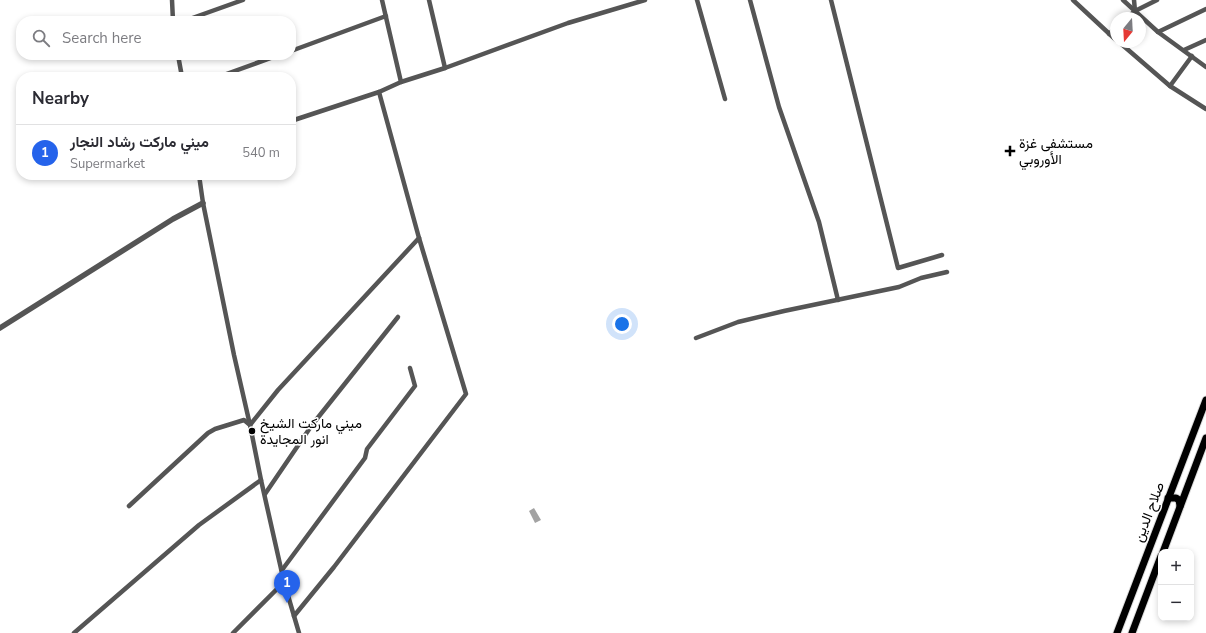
<!DOCTYPE html>
<html lang="en">
<head>
<meta charset="utf-8">
<style>
	body { margin:0; font-family:"Nunito Sans",Vazirmatn,sans-serif; background:#f7f7f7; color:#2b2b33 }
	.controls { position:absolute; right:12px; bottom:12px; display:grid; overflow:hidden; border-radius:8px; box-shadow:0 2px 6px #0003 }
	.controls button { width:36px; height:36px; display:grid; place-items:center; padding:0; border:0; border-bottom:1px solid #e1e1e2; background:#fff; color:#2b2b33; font:20px sans-serif }
	.compass { position:absolute; left:1110px; top:12px; width:36px; height:36px; border-radius:50%; background:#fff; box-shadow:0 2px 6px #0003; rotate:198deg }
	.you { position:absolute; left:622px; top:324px; width:14px; height:14px; margin:-10px; border:3px solid #fff; border-radius:50%; background:#1a73e8; box-shadow:0 0 0 6px #1a73e833 }
	.badge { display:grid; place-items:center; width:26px; height:26px; border-radius:50%; background:#2563eb; color:#fff; font-size:13px; font-weight:700 }
	.pin { position:absolute; translate:-50% -33px; filter:drop-shadow(0 1px 2px #0008) }
	.pin::after { content:''; position:absolute; top:21px; width:14px; height:12px; background:inherit; clip-path:polygon(0 0,100% 0,50% 100%) }
	.list { margin:0; padding:0; list-style:none }
	h2 { display:flex; justify-content:space-between; align-items:center; height:52px; margin:0; padding:0 16px; font-size:17px }
	h2 small { font-size:13px; font-weight:400; color:#7c7c81 }
	.list li { display:grid; grid-template-columns:26px 1fr auto; gap:12px; align-items:center; box-sizing:border-box; height:56px; padding:0 16px; border-top:1px solid #e1e1e2 }
	.list b { display:block; font-size:15px; white-space:nowrap }
	.list p { margin:0; font-size:13px; white-space:nowrap; color:#7c7c81 }
	.list em { font-size:13px; font-style:normal; color:#7c7c81 }
	.icon { flex:none; width:22px; height:22px; fill:none; stroke:currentColor; stroke-width:2; stroke-linecap:round; stroke-linejoin:round }
	.map { position:relative; flex:none; width:1206px; height:633px; overflow:hidden }
	.search { position:absolute; background:#fff; box-shadow:0 2px 6px #0003; left:16px; top:16px; width:280px; height:44px; display:flex; align-items:center; gap:10px; box-sizing:border-box; padding:0 14px; border-radius:16px; color:#7c7c81; font-size:15px }
	.panel { position:absolute; background:#fff; box-shadow:0 2px 6px #0003; left:16px; top:72px; width:280px; height:108px; border-radius:16px }
	.map>svg:first-child { display:block }
	.water { fill:#a3a3a3 }
	.lines { fill:none; stroke-linecap:round; stroke-linejoin:round }
	.trunk-casing { stroke:#dbdbdb; stroke-width:9 }
	.minor { stroke:#555; stroke-width:4.5 }
	.tertiary { stroke:#555; stroke-width:5.5 }
	.trunk { stroke:#000; stroke-width:7 }
	.poi-dot { fill:#000; stroke:#fff; stroke-width:1.5 }
	.labels { text-anchor:middle; dominant-baseline:central; stroke-width:3; stroke-linejoin:round; paint-order:stroke }
	.poi-label { font-size:14px; fill:#000; stroke:#fff; text-anchor:start }
	.street-label { font-size:14px; fill:#000; stroke:#fff }
</style>
</head>
<body>
<div class="map">
<svg width="1206" height="633" viewBox="0 0 1206 633">
	<rect width="100%" height="100%" fill="#fff"/>
	<path class="water" d="M 534,508 L 541,520 L 535,523 L 529,511 Z"/>
	<g class="lines">
		<g class="trunk-casing">
			<g id="trunk">
				<path d="M 1168,498 L 1176,498 L 1179,500 L 1180,506"/>
				<path d="M 1163,552 L 1206,438"/>
				<path d="M 1117,633 L 1206,400"/>
				<path d="M 1132,633 L 1161,556"/>
			</g>
		</g>
		<g class="minor">
			<path d="M 172,0 L 173,21"/>
			<path d="M 382,0 L 401,82"/>
			<path d="M 429,0 L 445,68"/>
			<path d="M 697,0 L 725,99"/>
			<path d="M 750,0 L 779,107 L 819,222 L 838,300"/>
			<path d="M 831,0 L 898,268 L 942,255"/>
			<path d="M 1073,0 L 1116,40"/>
			<path d="M 1123,0 L 1158,32 L 1206,67"/>
			<path d="M 1135,11 L 1157,0"/>
			<path d="M 1127,18 L 1135,11 L 1134,0"/>
			<path d="M 184,21 L 243,0"/>
			<path d="M 1158,32 L 1206,9"/>
			<path d="M 1109,34 L 1116,27"/>
			<path d="M 1119,42 L 1170,86 L 1206,109"/>
			<path d="M 1184,50 L 1206,40"/>
			<path d="M 291,51 L 386,16"/>
			<path d="M 178,55 L 182,77"/>
			<path d="M 218,77 L 279,55"/>
			<path d="M 1170,86 L 1192,56"/>
			<path d="M 291,121 L 379,92 L 401,82 L 445,68 L 568,23 L 645,0"/>
			<path d="M 199,175 L 203,203 L 234,355 L 250,425 L 261,480 L 284,582 L 299,633"/>
			<path d="M 696,338 L 738,322 L 784,311 L 899,287 L 921,278 L 947,272"/>
			<path d="M 265,494 L 312,425 L 398,317"/>
			<path d="M 129,506 L 208,433 L 215,429 L 244,420 L 250,425 L 278,390 L 419,238"/>
			<path d="M 282,570 L 365,458 L 367,449 L 415,386 L 410,368"/>
			<path d="M 294,616 L 334,567 L 466,394 L 419,238 L 379,92"/>
			<path d="M 74,633 L 199,525 L 261,480"/>
			<path d="M 233,633 L 284,582"/>
		</g>
		<path class="tertiary" d="M 0,328 L 173,219 L 203,203"/>
		<use href="#trunk" class="trunk"/>
	</g>
	<g class="poi-dot">
		<path d="M1008 145h4v4h4v4h-4v4h-4v-4h-4v-4h4z"/>
		<circle cx="252" cy="431" r="4"/>
	</g>
	<g class="labels">
		<g class="poi-label">
			<text x="1019" y="143">مستشفى غزة<tspan x="1019" dy="16">الأوروبي</tspan></text>
			<text x="260" y="423">ميني ماركت الشيخ<tspan x="260" dy="16">انور المجايدة</tspan></text>
		</g>
		<g class="street-label">
			<text transform="translate(1149 512) rotate(-69)">صلاح الدين</text>
		</g>
	</g>
</svg>
<div class="controls">
<button>+</button>
<button>−</button>
</div>
<svg class="compass" viewBox="-18 -18 36 36"><path d="M0-13l5 13h-10z" fill="#e53935"/><path d="M0 13l5-13h-10z" fill="#7c7c81"/></svg>
<div class="you"></div>
<div class="pin badge" style="left:287px;top:603px">1</div>
<div class="search"><svg class="icon" aria-label="search" viewBox="0 0 24 24"><circle cx="10" cy="10" r="6"/><path d="M15 15l6 6"/></svg>Search here</div>
<section class="panel">
<h2>Nearby<small></small></h2>
<ul class="list">
<li><span class="badge">1</span><div><b>ميني ماركت رشاد النجار</b><p>Supermarket</p></div><em>540 m</em></li>
</ul>
</section>
</div>
</body>
</html>
